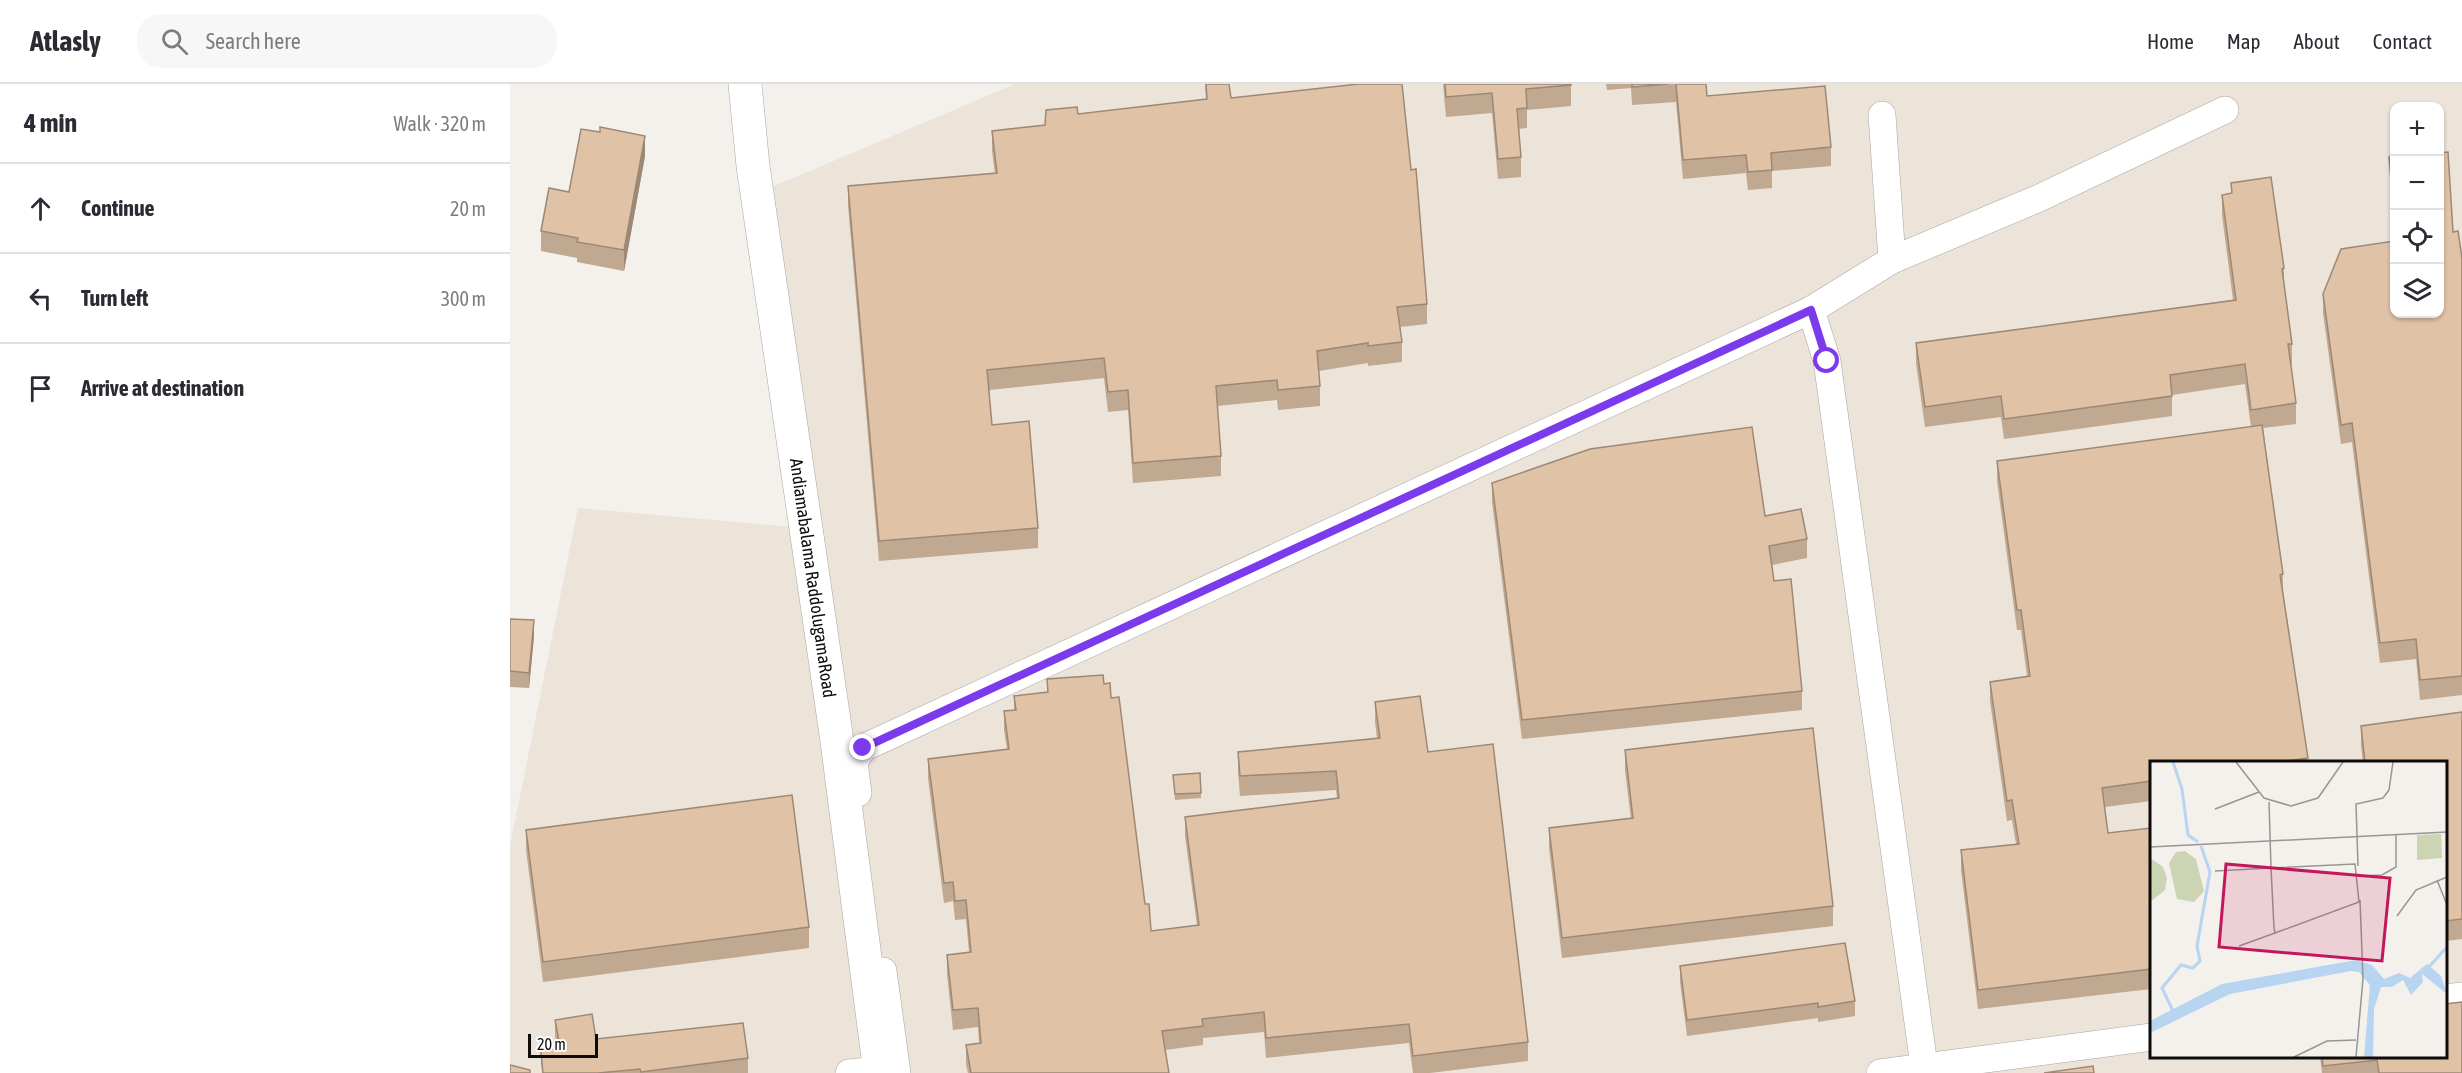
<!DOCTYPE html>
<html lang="en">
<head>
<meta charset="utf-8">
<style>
	body { margin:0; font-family:"Asap Condensed",sans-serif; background:#f7f7f7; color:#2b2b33 }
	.controls { position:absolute; right:18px; top:18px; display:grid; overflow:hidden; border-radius:12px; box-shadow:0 2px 4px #0004 }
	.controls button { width:54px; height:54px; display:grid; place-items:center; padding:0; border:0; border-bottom:2px solid #e1e1e2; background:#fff; color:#2b2b33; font:30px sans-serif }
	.scale { position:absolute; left:18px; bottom:15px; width:70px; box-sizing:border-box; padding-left:6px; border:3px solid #0d0c0b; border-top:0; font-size:16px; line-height:21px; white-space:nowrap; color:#0d0c0b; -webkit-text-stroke:4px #fff; paint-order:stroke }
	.stop { position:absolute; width:18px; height:18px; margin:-14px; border:4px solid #7c3aed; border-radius:50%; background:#fff }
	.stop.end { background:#7c3aed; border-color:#fff; box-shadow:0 2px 6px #0008 }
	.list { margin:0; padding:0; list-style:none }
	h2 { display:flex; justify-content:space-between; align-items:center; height:78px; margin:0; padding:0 24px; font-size:26px }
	h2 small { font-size:20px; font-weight:400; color:#7c7c81 }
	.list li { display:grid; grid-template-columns:39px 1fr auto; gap:18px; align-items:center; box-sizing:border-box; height:90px; padding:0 24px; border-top:2px solid #e1e1e2 }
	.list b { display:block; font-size:22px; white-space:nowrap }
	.list em { font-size:20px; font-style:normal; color:#7c7c81 }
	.icon { flex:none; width:33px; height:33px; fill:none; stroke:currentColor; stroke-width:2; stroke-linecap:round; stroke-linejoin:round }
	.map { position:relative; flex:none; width:1952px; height:989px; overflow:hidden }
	header { display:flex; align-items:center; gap:36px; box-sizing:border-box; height:84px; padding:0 30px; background:#fff; border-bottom:2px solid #e1e1e2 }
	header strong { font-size:28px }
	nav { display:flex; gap:33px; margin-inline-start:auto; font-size:21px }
	.search { width:420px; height:54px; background:#f7f7f7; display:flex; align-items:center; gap:15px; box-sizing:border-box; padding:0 21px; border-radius:24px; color:#7c7c81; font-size:22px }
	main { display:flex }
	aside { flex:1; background:#fff }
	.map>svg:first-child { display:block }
	.built { fill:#ece3d9; fill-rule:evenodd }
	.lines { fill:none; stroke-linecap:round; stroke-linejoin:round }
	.street-casing { stroke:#aaa6a2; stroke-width:28 }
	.secondary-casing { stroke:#aaa6a2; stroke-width:34 }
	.street { stroke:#fff; stroke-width:27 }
	.secondary { stroke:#fff; stroke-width:33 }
	.wall { fill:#c1a890 }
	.shaded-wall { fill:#9d8875 }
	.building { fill:#e0c3a7; stroke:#9d8875; stroke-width:1.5 }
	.route { stroke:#7c3aed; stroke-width:8 }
	.labels { text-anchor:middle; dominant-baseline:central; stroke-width:4.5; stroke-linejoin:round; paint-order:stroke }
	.street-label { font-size:18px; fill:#0d0c0b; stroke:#fff }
	.inset-river { fill:none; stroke:#b7d4f1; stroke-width:3 }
	.inset-road { fill:none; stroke:#989592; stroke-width:1.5 }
	.view { fill:#c2185b; fill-opacity:0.15; stroke:#c2185b; stroke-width:3 }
	.inset-edge { fill:none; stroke:#0d0c0b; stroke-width:3 }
</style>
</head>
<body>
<header>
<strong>Atlasly</strong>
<div class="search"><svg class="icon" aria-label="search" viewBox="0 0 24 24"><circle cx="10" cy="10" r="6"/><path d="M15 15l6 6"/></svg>Search here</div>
<nav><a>Home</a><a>Map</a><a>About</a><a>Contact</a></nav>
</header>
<main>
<aside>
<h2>4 min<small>Walk · 320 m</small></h2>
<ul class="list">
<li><svg class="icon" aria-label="ahead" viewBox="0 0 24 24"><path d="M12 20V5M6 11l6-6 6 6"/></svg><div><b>Continue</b></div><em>20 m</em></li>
<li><svg class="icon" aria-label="left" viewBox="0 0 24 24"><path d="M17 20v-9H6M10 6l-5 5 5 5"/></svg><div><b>Turn left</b></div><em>300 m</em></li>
<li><svg class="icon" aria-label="arrive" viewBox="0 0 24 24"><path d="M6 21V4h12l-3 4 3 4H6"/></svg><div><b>Arrive at destination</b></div></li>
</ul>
</aside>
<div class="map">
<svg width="1952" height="989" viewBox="0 0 1952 989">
	<rect width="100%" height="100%" fill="#f4f0ec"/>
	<path class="built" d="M 505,0 L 1952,0 L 1952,989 L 0,989 L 0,762 L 68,424 L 295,444 L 262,103 ZM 1884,22 L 1930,22 L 1930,230 L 1884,230 ZM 1642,678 L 1936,678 L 1936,972 L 1642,972 Z"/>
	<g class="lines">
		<g class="street-casing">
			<g id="street">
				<path d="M 1372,31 L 1382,176"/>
				<path d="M 1301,226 L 1382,176 L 1527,115 L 1715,26"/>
				<path d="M 348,709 L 344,678 L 353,664 L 1301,226 L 1317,277 L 1415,989"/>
				<path d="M 373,887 L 387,989"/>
				<path d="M 1936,914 L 1952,912"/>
				<path d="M 339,989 L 369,986"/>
				<path d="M 1370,989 L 1642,953"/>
			</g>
		</g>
		<g class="secondary-casing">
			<path id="secondary" d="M 235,0 L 243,82 L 326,650 L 370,989"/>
		</g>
		<use href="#street" class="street"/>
		<use href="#secondary" class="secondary"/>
	</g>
	<g class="wall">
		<path d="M 695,0 L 719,0 L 721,14 L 917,220 L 917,240 L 890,243 L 892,258 L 892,278 L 858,282 L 858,279 L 809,287 L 810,302 L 810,322 L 768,326 L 767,316 L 707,322 L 711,372 L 711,392 L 623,399 L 618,326 L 598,328 L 594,294 L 479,306 L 482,341 L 528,444 L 528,464 L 369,477 L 338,122 L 338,102 L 485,90 L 482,67 L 482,47 L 535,41 L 568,30 L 696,15 Z"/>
		<path d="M 933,0 L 1061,0 L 1061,22 L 1017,26 L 1017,44 L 1008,45 L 1011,73 L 1011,93 L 988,95 L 982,29 L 936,33 Z"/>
		<path d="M 1096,0 L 1196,0 L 1197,12 L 1321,63 L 1321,82 L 1262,87 L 1262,104 L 1238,106 L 1236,89 L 1173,95 L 1166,18 L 1122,21 L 1121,4 L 1097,6 Z"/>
		<path d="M 135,72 L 114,187 L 67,178 L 67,174 L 31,167 L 31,147 L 59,108 Z"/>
		<path d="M 1879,73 L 1884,73 L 1884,114 L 1881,114 Z"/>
		<path d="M 1721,99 L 1774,184 L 1774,204 L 1782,260 L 1782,280 L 1780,280 L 1786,319 L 1786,340 L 1753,344 L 1773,490 L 1773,506 L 1798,678 L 1641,678 L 1641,717 L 1595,723 L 1598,749 L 1641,744 L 1641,905 L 1468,925 L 1451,786 L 1451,766 L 1506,760 L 1502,736 L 1497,737 L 1480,617 L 1480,598 L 1517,592 L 1511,546 L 1507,546 L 1487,397 L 1487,377 L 1741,343 L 1735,300 L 1662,311 L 1662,332 L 1494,355 L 1491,333 L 1415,343 L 1406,279 L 1406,259 L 1723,216 L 1712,131 L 1712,111 L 1721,109 Z"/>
		<path d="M 1943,148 L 1952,174 L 1952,611 L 1910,616 L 1906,575 L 1870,579 L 1842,358 L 1831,360 L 1813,229 L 1813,210 Z"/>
		<path d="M 982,399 L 1255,432 L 1297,455 L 1297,474 L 1262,481 L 1264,497 L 1292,607 L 1292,626 L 1012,655 L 982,418 Z"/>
		<path d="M 0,535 L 24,552 L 19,604 L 0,603 Z"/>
		<path d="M 537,595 L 594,600 L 601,614 L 635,820 L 641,847 L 687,841 L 675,752 L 675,733 L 827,714 L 826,706 L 730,712 L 728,688 L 728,668 L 867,654 L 865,638 L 865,618 L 918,668 L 1018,958 L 1018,977 L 920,989 L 903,989 L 899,959 L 756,974 L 754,948 L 693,954 L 693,961 L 655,966 L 659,989 L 458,989 L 456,981 L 456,961 L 469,959 L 468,943 L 443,946 L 437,890 L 437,871 L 459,868 L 456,835 L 445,836 L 443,817 L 434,819 L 418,694 L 418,675 L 497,665 L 494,646 L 494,627 L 504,626 L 504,612 L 537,608 Z"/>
		<path d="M 1952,628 L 1952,855 L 1935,857 L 1935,678 L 1853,678 L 1851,662 L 1851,642 Z"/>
		<path d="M 1115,666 L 1323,822 L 1323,842 L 1052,874 L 1039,764 L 1039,744 L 1121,735 L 1115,686 Z"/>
		<path d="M 690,689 L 691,714 L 665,716 L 663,691 Z"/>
		<path d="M 16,746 L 299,843 L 299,864 L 33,898 L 16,766 Z"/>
		<path d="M 1170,882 L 1345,917 L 1345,932 L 1308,938 L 1308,934 L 1177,952 L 1170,898 Z"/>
		<path d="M 45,936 L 86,955 L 238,974 L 238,989 L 32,989 L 30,959 L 46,958 L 45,951 Z"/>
		<path d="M 1810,972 L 1935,972 L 1952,989 L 1812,989 Z"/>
	</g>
	<g class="shaded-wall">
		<path d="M 135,52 L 135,72 L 114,187 L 114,166 Z"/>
		<path d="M 24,536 L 24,552 L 19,604 L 19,589 Z"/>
	</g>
	<g class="building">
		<path d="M 696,0 L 719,0 L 721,14 L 849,0 L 892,0 L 901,86 L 906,85 L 917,220 L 887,223 L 892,258 L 858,262 L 858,259 L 807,267 L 810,302 L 768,306 L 767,296 L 706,302 L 711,372 L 623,379 L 618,306 L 598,308 L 594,274 L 477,286 L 482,341 L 519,337 L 528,444 L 369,457 L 338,102 L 487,89 L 482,47 L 535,41 L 536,26 L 567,23 L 568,30 L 697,15 Z"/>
		<path d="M 935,0 L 1061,0 L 1061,1 L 1016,5 L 1017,24 L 1007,25 L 1011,73 L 988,75 L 982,9 L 936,13 Z"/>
		<path d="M 1122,0 L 1158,0 L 1122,3 Z"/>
		<path d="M 1166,0 L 1196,0 L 1197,12 L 1315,2 L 1321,63 L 1261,69 L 1262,86 L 1238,88 L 1236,71 L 1173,76 Z"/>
		<path d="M 90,43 L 135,52 L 114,166 L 67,158 L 68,154 L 31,147 L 39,104 L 59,108 L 71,45 L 90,48 Z"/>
		<path d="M 1938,68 L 1943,148 L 1948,147 L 1952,174 L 1952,592 L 1910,596 L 1906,555 L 1870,559 L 1842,339 L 1831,341 L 1813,210 L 1831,165 L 1884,157 L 1884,230 L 1929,230 L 1929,69 Z"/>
		<path d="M 1879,73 L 1884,73 L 1884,95 L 1881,95 Z"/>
		<path d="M 1761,93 L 1774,184 L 1772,185 L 1782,260 L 1778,260 L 1786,319 L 1741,326 L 1735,280 L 1660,291 L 1662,312 L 1494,335 L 1491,312 L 1415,323 L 1406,259 L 1726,216 L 1712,111 L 1722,109 L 1721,99 Z"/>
		<path d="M 1752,341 L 1773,490 L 1770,491 L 1798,674 L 1768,678 L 1641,678 L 1641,697 L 1592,704 L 1598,749 L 1641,744 L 1641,885 L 1468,906 L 1451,766 L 1509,760 L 1502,716 L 1497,717 L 1480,598 L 1520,592 L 1511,526 L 1507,526 L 1487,377 Z"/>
		<path d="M 1242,343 L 1255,432 L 1291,425 L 1297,455 L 1259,462 L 1264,497 L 1281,495 L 1292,607 L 1012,636 L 982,399 L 1080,365 Z"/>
		<path d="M 0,535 L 24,536 L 19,589 L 0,587 Z"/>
		<path d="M 593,591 L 594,600 L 600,599 L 601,614 L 609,613 L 635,820 L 639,820 L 641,847 L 689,841 L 675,733 L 829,714 L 826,687 L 730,692 L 728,668 L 870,654 L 865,618 L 910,612 L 918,668 L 983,660 L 1018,958 L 903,972 L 899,940 L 756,954 L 754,928 L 692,935 L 693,942 L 652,947 L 659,989 L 461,989 L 456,961 L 471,959 L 468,924 L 443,926 L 437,871 L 461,868 L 456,816 L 445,817 L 443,798 L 434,799 L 418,675 L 499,665 L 494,627 L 506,626 L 504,612 L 538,608 L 537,595 Z"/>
		<path d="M 1952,628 L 1952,835 L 1935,837 L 1935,678 L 1855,678 L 1851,642 Z"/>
		<path d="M 1303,644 L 1323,822 L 1052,854 L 1039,744 L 1123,734 L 1115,666 Z"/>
		<path d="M 690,689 L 691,709 L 665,710 L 663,691 Z"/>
		<path d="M 282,711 L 299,843 L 33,878 L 16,746 Z"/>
		<path d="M 1335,859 L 1345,917 L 1308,923 L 1308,919 L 1177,936 L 1170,882 Z"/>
		<path d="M 1952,918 L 1952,989 L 1869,989 L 1867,976 L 1813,982 L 1812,972 L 1935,972 L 1935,920 Z"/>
		<path d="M 82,930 L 86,955 L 233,939 L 238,974 L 131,988 L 130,985 L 88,989 L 33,989 L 30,959 L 49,957 L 45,936 Z"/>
		<path d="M 0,981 L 20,986 L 20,989 L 0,989 Z"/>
		<path d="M 1583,982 L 1584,989 L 1534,989 Z"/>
	</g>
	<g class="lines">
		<path class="route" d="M 353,664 L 1301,226 L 1317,277"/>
	</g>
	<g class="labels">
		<g class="street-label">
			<text transform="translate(303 494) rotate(82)">Andiamabalama RaddolugamaRoad</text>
		</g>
	</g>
	<g transform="translate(1640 677)">
		<rect width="297" height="297" fill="#f4f0ec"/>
		<path d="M 291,73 L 292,97 L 267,99 L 267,74 ZM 35,90 L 46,98 L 54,130 L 44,141 L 27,138 L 19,102 L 26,91 ZM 0,97 L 13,106 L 17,117 L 15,129 L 0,141 Z" fill="#cbd4b3"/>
		<path d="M 206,199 L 222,204 L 234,218 L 249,212 L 260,217 L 277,203 L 291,215 L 297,233 L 272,213 L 273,221 L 261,234 L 253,219 L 242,226 L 231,226 L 224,248 L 223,296 L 214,296 L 220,224 L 209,211 L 201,210 L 80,233 L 0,272 L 0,260 L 72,223 Z" fill="#b7d4f1"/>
		<path class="inset-river" d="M 23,1 L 32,28 L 38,74 L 48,81M 278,207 L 297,186M 23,250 L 12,227 L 31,204 L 43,207 L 50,200 L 47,185 L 60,111 L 51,85"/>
		<path class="inset-road" d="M 86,1 L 114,37 L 141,45 L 168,37 L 193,1M 65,48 L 109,31M 0,86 L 297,71M 208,105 L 206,43 L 233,37 L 239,29 L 243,1M 65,110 L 121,107 L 205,103 L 209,141 L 125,172 L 124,167 L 121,107 L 119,41M 209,115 L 232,114 L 246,106 L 246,73M 287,119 L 297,144M 247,155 L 266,129 L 297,116M 89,185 L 125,172M 144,296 L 177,280 L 206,279M 206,296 L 213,218 L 210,139"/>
		<path class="view" d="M 76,103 L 240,117 L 232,200 L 69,186 Z"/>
		<rect width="297" height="297" class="inset-edge"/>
	</g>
</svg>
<div class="controls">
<button>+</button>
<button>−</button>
<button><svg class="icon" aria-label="locate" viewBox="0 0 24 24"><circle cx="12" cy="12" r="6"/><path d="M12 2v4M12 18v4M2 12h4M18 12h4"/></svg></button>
<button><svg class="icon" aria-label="layers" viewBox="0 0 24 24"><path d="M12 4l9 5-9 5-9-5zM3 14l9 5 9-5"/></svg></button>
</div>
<div class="scale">20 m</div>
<div class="stop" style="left:1317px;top:277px"></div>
<div class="stop end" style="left:353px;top:664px"></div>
</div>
</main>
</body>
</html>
